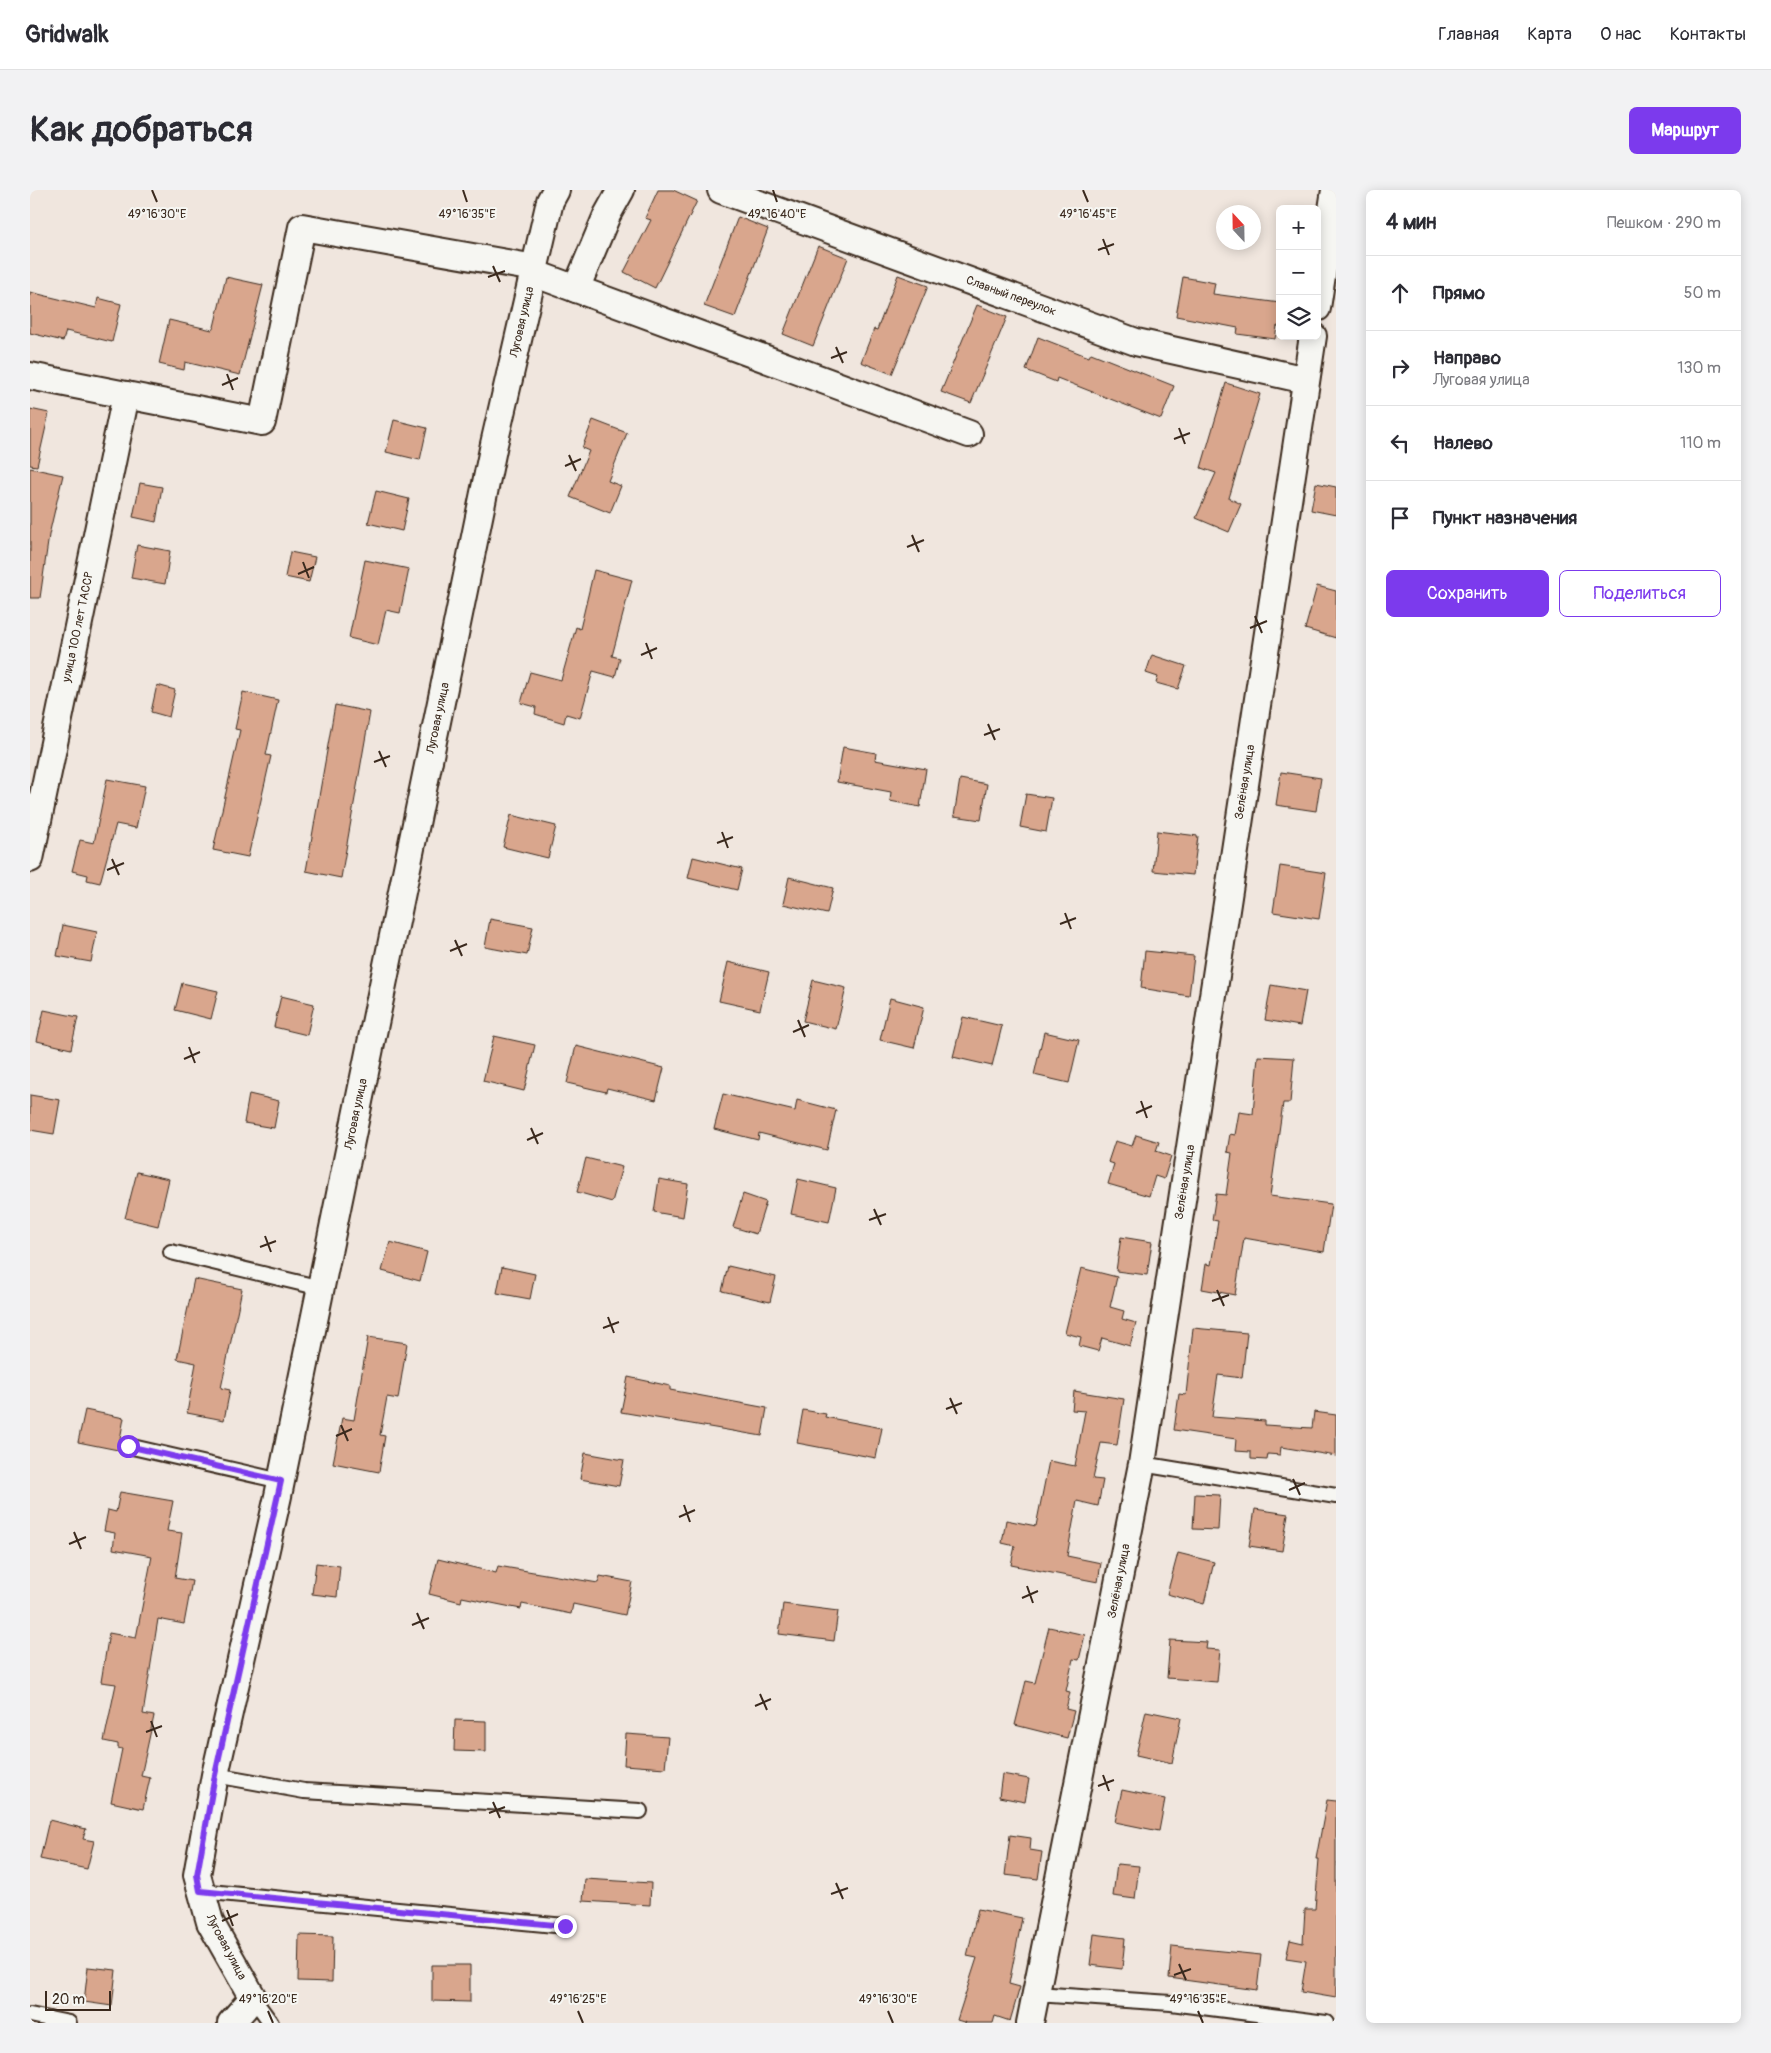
<!DOCTYPE html>
<html lang="ru">
<head>
<meta charset="utf-8">
<style>
	body { margin:0; font-family:Pangolin,sans-serif; background:#f2f2f3; color:#2b2b33 }
	.controls { position:absolute; right:15px; top:15px; display:grid; overflow:hidden; border-radius:8px; box-shadow:0 2px 12px #0003 }
	.controls button { width:45px; height:45px; display:grid; place-items:center; padding:0; border:0; border-bottom:1px solid #e1e1e2; background:#fff; color:#2b2b33; font:25px sans-serif }
	.compass { position:absolute; left:1186px; top:15px; width:45px; height:45px; border-radius:50%; background:#fff; box-shadow:0 2px 12px #0003; rotate:338deg }
	.scale { position:absolute; left:15px; bottom:12px; width:66px; box-sizing:border-box; padding-left:5px; border:2px solid #3b2a1e; border-top:0; font-size:14px; line-height:18px; white-space:nowrap; color:#3b2a1e; -webkit-text-stroke:4px #f6f6f2; paint-order:stroke }
	.stop { position:absolute; width:15px; height:15px; margin:-11px; border:4px solid #7c3aed; border-radius:50%; background:#fff }
	.stop.end { background:#7c3aed; border-color:#fff; box-shadow:0 1px 5px #0008 }
	.list { margin:0; padding:0; list-style:none }
	h2 { display:flex; justify-content:space-between; align-items:center; height:65px; margin:0; padding:0 20px; font-size:21px }
	h2 small { font-size:16px; font-weight:400; color:#7c7c81 }
	.list li { display:grid; grid-template-columns:32px 1fr auto; gap:15px; align-items:center; box-sizing:border-box; height:75px; padding:0 20px; border-top:1px solid #e1e1e2 }
	.list b { display:block; font-size:19px; white-space:nowrap }
	.list p { margin:0; font-size:16px; white-space:nowrap; color:#7c7c81 }
	.list em { font-size:16px; font-style:normal; color:#7c7c81 }
	.actions { display:flex; gap:10px; padding:15px 20px }
	.actions a { flex:1; padding:11px 0; border:1px solid #7c3aed; border-radius:8px; text-align:center; font-size:18px; color:#7c3aed }
	.actions .main { background:#7c3aed; color:#fff }
	.icon { flex:none; width:28px; height:28px; fill:none; stroke:currentColor; stroke-width:2; stroke-linecap:round; stroke-linejoin:round }
	.map { position:relative; flex:none; width:1306px; height:1833px; overflow:hidden; border-radius:8px }
	header { display:flex; align-items:center; gap:30px; box-sizing:border-box; height:70px; padding:0 25px; background:#fff; border-bottom:1px solid #e1e1e2 }
	header strong { font-size:24px }
	nav { display:flex; gap:28px; margin-inline-start:auto; font-size:18px }
	.intro { display:flex; align-items:center; justify-content:space-between; box-sizing:border-box; height:120px; padding:0 30px }
	h1 { margin:0; font-size:35px }
	.button { padding:12px 22px; border-radius:8px; background:#7c3aed; color:#fff; font-size:18px; font-weight:700 }
	main { display:flex; gap:30px; padding:0 30px }
	aside { flex:1; background:#fff; border-radius:8px; box-shadow:0 2px 12px #0003 }
	.map>svg:first-child { display:block }
	.building { fill:#d9a68d; stroke:#3b2a1e }
	.lines { fill:none; stroke-linecap:round; stroke-linejoin:round }
	.lane-casing { stroke:#3b2a1e; stroke-width:18 }
	.street-casing { stroke:#3b2a1e; stroke-width:30 }
	.lane { stroke:#f6f6f2; stroke-width:14 }
	.street { stroke:#f6f6f2; stroke-width:26 }
	.route { stroke:#7c3aed; stroke-width:6 }
	.ticks { fill:none; stroke:#3b2a1e; stroke-width:2 }
	.labels { text-anchor:middle; dominant-baseline:central; stroke-width:4; stroke-linejoin:round; paint-order:stroke }
	.street-label { font-size:12px; fill:#3b2a1e; stroke:#f6f6f2 }
	.ticks-label { font-size:12px; text-anchor:middle; fill:#3b2a1e; stroke:#f6f6f2; stroke-width:4; stroke-linejoin:round; paint-order:stroke }
</style>
</head>
<body>
<header>
<strong>Gridwalk</strong>
<nav><a>Главная</a><a>Карта</a><a>О нас</a><a>Контакты</a></nav>
</header>
<div class="intro"><h1>Как добраться</h1><a class="button">Маршрут</a></div>
<main>
<div class="map">
<svg width="1306" height="1833" viewBox="0 0 1306 1833">
	<rect width="100%" height="100%" fill="#f0e6de"/>
	<filter id="ink" filterUnits="userSpaceOnUse"><feTurbulence type="fractalNoise" baseFrequency=".02" numOctaves="2"/><feDisplacementMap in="SourceGraphic" scale="10" xChannelSelector="R" yChannelSelector="G"/><feConvolveMatrix kernelMatrix="1 2 1 2 8 2 1 2 1" color-interpolation-filters="sRGB"/></filter>
	<g filter="url(#ink)">
		<g class="building">
			<path d="M 628,0 L 643,0 L 667,11 L 625,98 L 594,82 L 621,30 L 615,28 Z"/>
			<path d="M 708,27 L 738,39 L 705,127 L 674,116 Z"/>
			<path d="M 788,56 L 818,68 L 783,156 L 753,144 Z"/>
			<path d="M 868,85 L 898,96 L 862,184 L 831,172 L 844,139 L 847,140 Z"/>
			<path d="M 196,87 L 233,95 L 210,185 L 155,172 L 154,180 L 129,174 L 139,130 L 182,140 L 184,137 Z"/>
			<path d="M 1153,87 L 1185,93 L 1183,104 L 1250,113 L 1250,137 L 1247,136 L 1245,149 L 1207,144 L 1208,138 L 1146,126 Z"/>
			<path d="M 0,102 L 66,118 L 68,108 L 91,114 L 82,152 L 36,141 L 33,151 L 0,143 Z"/>
			<path d="M 947,115 L 977,127 L 941,213 L 911,202 Z"/>
			<path d="M 1008,147 L 1059,167 L 1061,163 L 1144,196 L 1131,229 L 1027,188 L 1026,192 L 996,180 Z"/>
			<path d="M 1196,193 L 1230,204 L 1199,308 L 1211,314 L 1199,342 L 1166,328 L 1186,283 L 1171,278 Z"/>
			<path d="M 0,219 L 19,223 L 7,276 L 0,275 Z"/>
			<path d="M 364,230 L 397,238 L 390,270 L 356,262 Z"/>
			<path d="M 563,230 L 597,243 L 578,291 L 591,296 L 580,323 L 540,307 L 559,261 L 552,258 Z"/>
			<path d="M 0,278 L 33,285 L 19,345 L 10,408 L 0,408 Z"/>
			<path d="M 110,293 L 132,297 L 126,332 L 103,327 Z"/>
			<path d="M 1286,293 L 1306,297 L 1306,325 L 1281,320 Z"/>
			<path d="M 346,301 L 379,309 L 372,341 L 338,333 Z"/>
			<path d="M 107,355 L 140,361 L 135,394 L 101,388 Z"/>
			<path d="M 260,362 L 285,367 L 279,392 L 255,387 Z"/>
			<path d="M 335,370 L 379,379 L 370,423 L 356,420 L 348,455 L 319,448 Z"/>
			<path d="M 564,380 L 602,390 L 582,466 L 590,468 L 585,487 L 563,481 L 550,528 L 536,524 L 534,533 L 505,524 L 506,517 L 491,513 L 500,482 L 531,490 L 546,437 L 550,439 Z"/>
			<path d="M 1287,396 L 1306,401 L 1306,448 L 1275,439 Z"/>
			<path d="M 1122,465 L 1156,476 L 1148,499 L 1126,493 L 1128,487 L 1116,483 Z"/>
			<path d="M 127,495 L 145,500 L 139,527 L 121,522 Z"/>
			<path d="M 213,502 L 248,510 L 236,565 L 241,566 L 218,667 L 183,660 L 210,540 L 205,539 Z"/>
			<path d="M 305,515 L 340,522 L 311,688 L 276,681 Z"/>
			<path d="M 813,557 L 846,563 L 845,570 L 896,579 L 890,617 L 860,611 L 861,602 L 807,592 Z"/>
			<path d="M 1251,582 L 1291,588 L 1286,621 L 1246,615 Z"/>
			<path d="M 77,589 L 115,596 L 106,638 L 86,634 L 70,693 L 57,690 L 58,685 L 42,681 L 50,650 L 64,653 Z"/>
			<path d="M 930,589 L 957,594 L 951,630 L 924,626 Z"/>
			<path d="M 996,604 L 1022,608 L 1016,642 L 990,637 Z"/>
			<path d="M 481,625 L 526,636 L 518,668 L 473,657 Z"/>
			<path d="M 1127,641 L 1168,646 L 1163,685 L 1123,681 Z"/>
			<path d="M 663,667 L 712,679 L 707,700 L 658,688 Z"/>
			<path d="M 1250,676 L 1296,683 L 1289,729 L 1243,722 Z"/>
			<path d="M 759,687 L 803,698 L 797,724 L 753,714 Z"/>
			<path d="M 460,729 L 503,737 L 497,765 L 455,757 Z"/>
			<path d="M 33,735 L 67,742 L 61,772 L 27,766 Z"/>
			<path d="M 1115,761 L 1164,766 L 1159,806 L 1111,798 Z"/>
			<path d="M 698,772 L 739,782 L 730,820 L 689,811 Z"/>
			<path d="M 783,790 L 816,798 L 806,839 L 773,831 Z"/>
			<path d="M 152,793 L 188,801 L 181,829 L 145,820 Z"/>
			<path d="M 1241,795 L 1276,801 L 1270,836 L 1235,830 Z"/>
			<path d="M 251,806 L 284,814 L 277,845 L 244,837 Z"/>
			<path d="M 860,808 L 894,817 L 884,858 L 850,850 Z"/>
			<path d="M 14,820 L 48,827 L 41,859 L 7,851 Z"/>
			<path d="M 933,827 L 972,836 L 962,876 L 923,867 Z"/>
			<path d="M 1014,842 L 1049,850 L 1039,893 L 1004,885 Z"/>
			<path d="M 464,846 L 505,855 L 494,901 L 453,891 Z"/>
			<path d="M 546,856 L 634,878 L 626,910 L 577,898 L 576,902 L 537,893 Z"/>
			<path d="M 1228,866 L 1264,868 L 1260,913 L 1253,913 L 1240,1006 L 1301,1014 L 1294,1062 L 1214,1048 L 1205,1105 L 1172,1099 L 1176,1074 L 1181,1075 L 1188,1031 L 1182,1030 L 1186,1004 L 1196,1005 L 1202,963 L 1197,962 L 1200,944 L 1205,945 L 1209,922 L 1223,924 Z"/>
			<path d="M 219,904 L 249,911 L 244,938 L 214,933 Z"/>
			<path d="M 693,904 L 765,921 L 767,910 L 806,920 L 797,960 L 729,943 L 728,950 L 684,939 Z"/>
			<path d="M 0,905 L 30,910 L 24,944 L 0,940 Z"/>
			<path d="M 1106,945 L 1129,952 L 1126,961 L 1141,966 L 1134,989 L 1125,986 L 1119,1006 L 1078,994 L 1084,974 L 1078,972 L 1085,951 L 1102,956 Z"/>
			<path d="M 556,968 L 592,977 L 582,1012 L 547,1002 Z"/>
			<path d="M 107,982 L 139,989 L 128,1036 L 95,1028 Z"/>
			<path d="M 629,989 L 658,994 L 653,1027 L 624,1022 Z"/>
			<path d="M 768,989 L 806,998 L 799,1032 L 761,1024 Z"/>
			<path d="M 713,1004 L 736,1012 L 726,1044 L 703,1037 Z"/>
			<path d="M 1091,1047 L 1122,1052 L 1117,1085 L 1086,1081 Z"/>
			<path d="M 360,1052 L 397,1062 L 390,1091 L 352,1081 Z"/>
			<path d="M 698,1076 L 746,1087 L 740,1112 L 692,1101 Z"/>
			<path d="M 472,1077 L 505,1084 L 500,1109 L 467,1103 Z"/>
			<path d="M 1051,1078 L 1087,1087 L 1080,1117 L 1094,1121 L 1092,1129 L 1106,1133 L 1100,1156 L 1072,1148 L 1068,1161 L 1049,1156 L 1051,1147 L 1035,1143 Z"/>
			<path d="M 164,1089 L 212,1099 L 191,1198 L 200,1200 L 194,1230 L 157,1223 L 166,1173 L 147,1169 Z"/>
			<path d="M 1163,1138 L 1217,1143 L 1212,1188 L 1188,1185 L 1182,1227 L 1235,1231 L 1235,1235 L 1282,1238 L 1284,1222 L 1306,1225 L 1306,1266 L 1251,1257 L 1250,1265 L 1238,1264 L 1237,1270 L 1221,1269 L 1221,1262 L 1205,1261 L 1206,1249 L 1144,1240 L 1149,1204 L 1156,1205 Z"/>
			<path d="M 338,1147 L 377,1153 L 368,1209 L 357,1207 L 350,1245 L 355,1246 L 349,1282 L 303,1273 L 312,1228 L 324,1230 Z"/>
			<path d="M 598,1187 L 640,1196 L 640,1200 L 737,1218 L 732,1246 L 591,1222 Z"/>
			<path d="M 1044,1201 L 1094,1209 L 1087,1255 L 1071,1253 L 1063,1289 L 1073,1290 L 1068,1316 L 1047,1311 L 1037,1366 L 1071,1373 L 1068,1392 L 981,1375 L 985,1356 L 972,1353 L 976,1330 L 1006,1336 L 1019,1271 L 1045,1276 L 1055,1221 L 1042,1220 Z"/>
			<path d="M 55,1220 L 94,1228 L 88,1260 L 48,1252 Z"/>
			<path d="M 773,1220 L 796,1224 L 795,1227 L 852,1238 L 846,1268 L 767,1253 Z"/>
			<path d="M 555,1263 L 594,1270 L 589,1296 L 550,1289 Z"/>
			<path d="M 90,1302 L 143,1311 L 137,1341 L 152,1343 L 145,1388 L 162,1391 L 154,1434 L 128,1429 L 113,1524 L 124,1526 L 111,1586 L 120,1588 L 113,1619 L 81,1612 L 92,1559 L 88,1558 L 88,1554 L 74,1551 L 86,1494 L 71,1492 L 79,1443 L 106,1448 L 122,1366 L 83,1359 L 85,1343 L 74,1341 L 78,1320 L 86,1322 Z"/>
			<path d="M 1165,1304 L 1190,1305 L 1188,1340 L 1163,1339 Z"/>
			<path d="M 1225,1319 L 1258,1324 L 1252,1361 L 1219,1356 Z"/>
			<path d="M 1148,1363 L 1184,1372 L 1174,1414 L 1137,1404 Z"/>
			<path d="M 408,1369 L 466,1383 L 468,1376 L 568,1393 L 570,1386 L 602,1392 L 595,1425 L 543,1414 L 541,1424 L 492,1414 L 491,1419 L 432,1407 L 431,1412 L 399,1404 Z"/>
			<path d="M 286,1373 L 310,1376 L 307,1407 L 282,1404 Z"/>
			<path d="M 753,1414 L 808,1421 L 804,1451 L 749,1444 Z"/>
			<path d="M 1019,1437 L 1055,1445 L 1049,1470 L 1043,1469 L 1036,1501 L 1040,1502 L 1036,1519 L 1044,1521 L 1037,1548 L 985,1535 L 996,1491 L 1005,1493 Z"/>
			<path d="M 1140,1450 L 1177,1452 L 1176,1459 L 1190,1460 L 1187,1492 L 1137,1488 Z"/>
			<path d="M 1116,1521 L 1151,1528 L 1142,1573 L 1106,1565 Z"/>
			<path d="M 425,1530 L 456,1531 L 456,1562 L 424,1561 Z"/>
			<path d="M 596,1544 L 638,1547 L 635,1578 L 594,1575 Z"/>
			<path d="M 972,1584 L 999,1589 L 995,1612 L 969,1607 Z"/>
			<path d="M 1092,1600 L 1135,1609 L 1129,1641 L 1085,1632 Z"/>
			<path d="M 1297,1610 L 1306,1611 L 1306,1808 L 1271,1802 L 1276,1771 L 1256,1768 L 1260,1750 L 1273,1753 L 1275,1719 L 1285,1719 L 1289,1669 L 1286,1669 Z"/>
			<path d="M 19,1630 L 56,1639 L 53,1649 L 64,1651 L 57,1679 L 10,1669 Z"/>
			<path d="M 980,1645 L 1001,1648 L 1000,1660 L 1012,1662 L 1008,1689 L 975,1685 Z"/>
			<path d="M 1087,1674 L 1109,1676 L 1105,1709 L 1083,1706 Z"/>
			<path d="M 555,1689 L 621,1693 L 620,1715 L 553,1711 Z"/>
			<path d="M 948,1719 L 992,1728 L 979,1794 L 990,1797 L 980,1831 L 965,1826 L 963,1833 L 937,1833 L 927,1830 L 947,1768 L 937,1766 Z"/>
			<path d="M 1064,1744 L 1095,1748 L 1092,1779 L 1060,1775 Z"/>
			<path d="M 269,1745 L 303,1746 L 302,1792 L 268,1791 Z"/>
			<path d="M 1142,1756 L 1231,1765 L 1227,1800 L 1139,1788 Z"/>
			<path d="M 402,1775 L 440,1775 L 440,1812 L 402,1811 Z"/>
			<path d="M 58,1777 L 86,1780 L 82,1816 L 54,1812 Z"/>
		</g>
		<g class="lines">
			<g class="lane-casing">
				<g id="lane">
					<path d="M 141,1062 L 291,1098"/>
					<path d="M 98,1256 L 251,1291"/>
					<path d="M 1112,1274 L 1306,1306"/>
					<path d="M 185,1585 L 274,1601 L 610,1621"/>
					<path d="M 170,1701 L 535,1736"/>
					<path d="M 1006,1804 L 1141,1813 L 1296,1833"/>
					<path d="M 223,1808 L 241,1833"/>
					<path d="M 0,1825 L 39,1833"/>
				</g>
			</g>
			<g class="street-casing">
				<g id="street">
					<path d="M 691,0 L 1106,152 L 1276,190"/>
					<path d="M 503,83 L 939,244"/>
					<path d="M 546,99 L 577,25 L 591,0"/>
					<path d="M 1287,118 L 1305,0"/>
					<path d="M 0,186 L 232,232 L 272,37 L 505,78"/>
					<path d="M 0,669 L 96,205"/>
					<path d="M 201,1833 L 223,1808 L 180,1732 L 167,1685 L 185,1585 L 248,1306 L 464,254 L 520,11 L 526,0"/>
					<path d="M 1000,1833 L 1112,1274 L 1283,146"/>
				</g>
			</g>
			<use href="#lane" class="lane"/>
			<use href="#street" class="street"/>
		</g>
	</g>
	<g class="lines" filter="url(#ink)">
		<path class="route" d="M 98,1256 L 251,1291 L 185,1585 L 167,1685 L 170,1701 L 535,1736"/>
	</g>
	<path class="ticks" d="M 122,0 L 127,12M 433,0 L 437,12M 743,0 L 747,12M 1053,0 L 1058,12M 1073,49 L 1079,65M 1068,60 L 1084,54M 463,76 L 470,92M 458,87 L 475,81M 806,157 L 813,173M 801,168 L 817,162M 197,184 L 203,200M 192,195 L 208,188M 1149,238 L 1155,254M 1144,249 L 1160,243M 539,265 L 546,281M 535,276 L 551,269M 882,345 L 889,362M 877,357 L 894,350M 273,372 L 279,388M 268,384 L 284,377M 1225,426 L 1232,443M 1220,438 L 1237,431M 616,453 L 622,469M 611,465 L 627,458M 958,534 L 965,550M 954,545 L 970,539M 349,561 L 356,577M 344,572 L 360,566M 692,642 L 698,658M 687,653 L 703,647M 82,669 L 89,685M 77,680 L 94,673M 1035,723 L 1041,739M 1030,734 L 1046,728M 425,750 L 432,766M 420,761 L 437,754M 768,830 L 775,847M 763,842 L 779,835M 159,857 L 165,873M 154,869 L 170,862M 1111,911 L 1117,928M 1106,923 L 1122,916M 501,938 L 508,954M 497,950 L 513,943M 844,1019 L 851,1035M 839,1030 L 856,1024M 235,1046 L 241,1062M 230,1057 L 246,1051M 1187,1100 L 1194,1116M 1182,1111 L 1199,1105M 578,1127 L 584,1143M 573,1138 L 589,1132M 920,1208 L 927,1224M 916,1219 L 932,1213M 311,1235 L 318,1251M 306,1246 L 322,1239M 1263,1289 L 1270,1305M 1259,1300 L 1275,1293M 654,1315 L 660,1332M 649,1327 L 665,1320M 44,1342 L 51,1359M 39,1354 L 56,1347M 997,1396 L 1003,1413M 992,1408 L 1008,1401M 387,1423 L 394,1439M 382,1435 L 399,1428M 730,1504 L 737,1520M 725,1516 L 741,1509M 121,1531 L 127,1547M 116,1542 L 132,1536M 1073,1585 L 1079,1601M 1068,1596 L 1084,1590M 463,1612 L 470,1628M 459,1623 L 475,1617M 806,1693 L 813,1709M 801,1704 L 818,1698M 197,1720 L 203,1736M 192,1731 L 208,1724M 1149,1774 L 1156,1790M 1144,1785 L 1161,1779M 238,1821 L 243,1833M 548,1821 L 553,1833M 858,1821 L 863,1833M 1168,1821 L 1173,1833"/>
	<g class="labels">
		<g class="street-label">
			<text transform="translate(981 106) rotate(20)">Славный переулок</text>
			<text transform="translate(492 132) rotate(-77)">Луговая улица</text>
			<text transform="translate(48 437) rotate(-78)">улица 100 лет ТАССР</text>
			<text transform="translate(408 528) rotate(-78)">Луговая улица</text>
			<text transform="translate(1215 592) rotate(-81)">Зелёная улица</text>
			<text transform="translate(326 924) rotate(-78)">Луговая улица</text>
			<text transform="translate(1155 992) rotate(-81)">Зелёная улица</text>
			<text transform="translate(1089 1391) rotate(-79)">Зелёная улица</text>
			<text transform="translate(196 1757) rotate(62)">Луговая улица</text>
		</g>
	</g>
	<g class="ticks-label">
		<text x="127" y="28">49°16'30"E</text>
		<text x="437" y="28">49°16'35"E</text>
		<text x="747" y="28">49°16'40"E</text>
		<text x="1058" y="28">49°16'45"E</text>
		<text x="238" y="1813">49°16'20"E</text>
		<text x="548" y="1813">49°16'25"E</text>
		<text x="858" y="1813">49°16'30"E</text>
		<text x="1168" y="1813">49°16'35"E</text>
	</g>
</svg>
<div class="controls">
<button>+</button>
<button>−</button>
<button><svg class="icon" aria-label="layers" viewBox="0 0 24 24"><path d="M12 4l9 5-9 5-9-5zM3 14l9 5 9-5"/></svg></button>
</div>
<svg class="compass" viewBox="-18 -18 36 36"><path d="M0-13l5 13h-10z" fill="#e53935"/><path d="M0 13l5-13h-10z" fill="#7c7c81"/></svg>
<div class="scale">20 m</div>
<div class="stop" style="left:98px;top:1256px"></div>
<div class="stop end" style="left:535px;top:1736px"></div>
</div>
<aside>
<h2>4 мин<small>Пешком · 290 m</small></h2>
<ul class="list">
<li><svg class="icon" aria-label="ahead" viewBox="0 0 24 24"><path d="M12 20V5M6 11l6-6 6 6"/></svg><div><b>Прямо</b></div><em>50 m</em></li>
<li><svg class="icon" aria-label="right" viewBox="0 0 24 24"><path d="M7 20v-9h11M14 6l5 5-5 5"/></svg><div><b>Направо</b><p>Луговая улица</p></div><em>130 m</em></li>
<li><svg class="icon" aria-label="left" viewBox="0 0 24 24"><path d="M17 20v-9H6M10 6l-5 5 5 5"/></svg><div><b>Налево</b></div><em>110 m</em></li>
<li><svg class="icon" aria-label="arrive" viewBox="0 0 24 24"><path d="M6 21V4h12l-3 4 3 4H6"/></svg><div><b>Пункт назначения</b></div></li>
</ul>
<div class="actions"><a class="main">Сохранить</a><a>Поделиться</a></div>
</aside>
</main>
</body>
</html>
